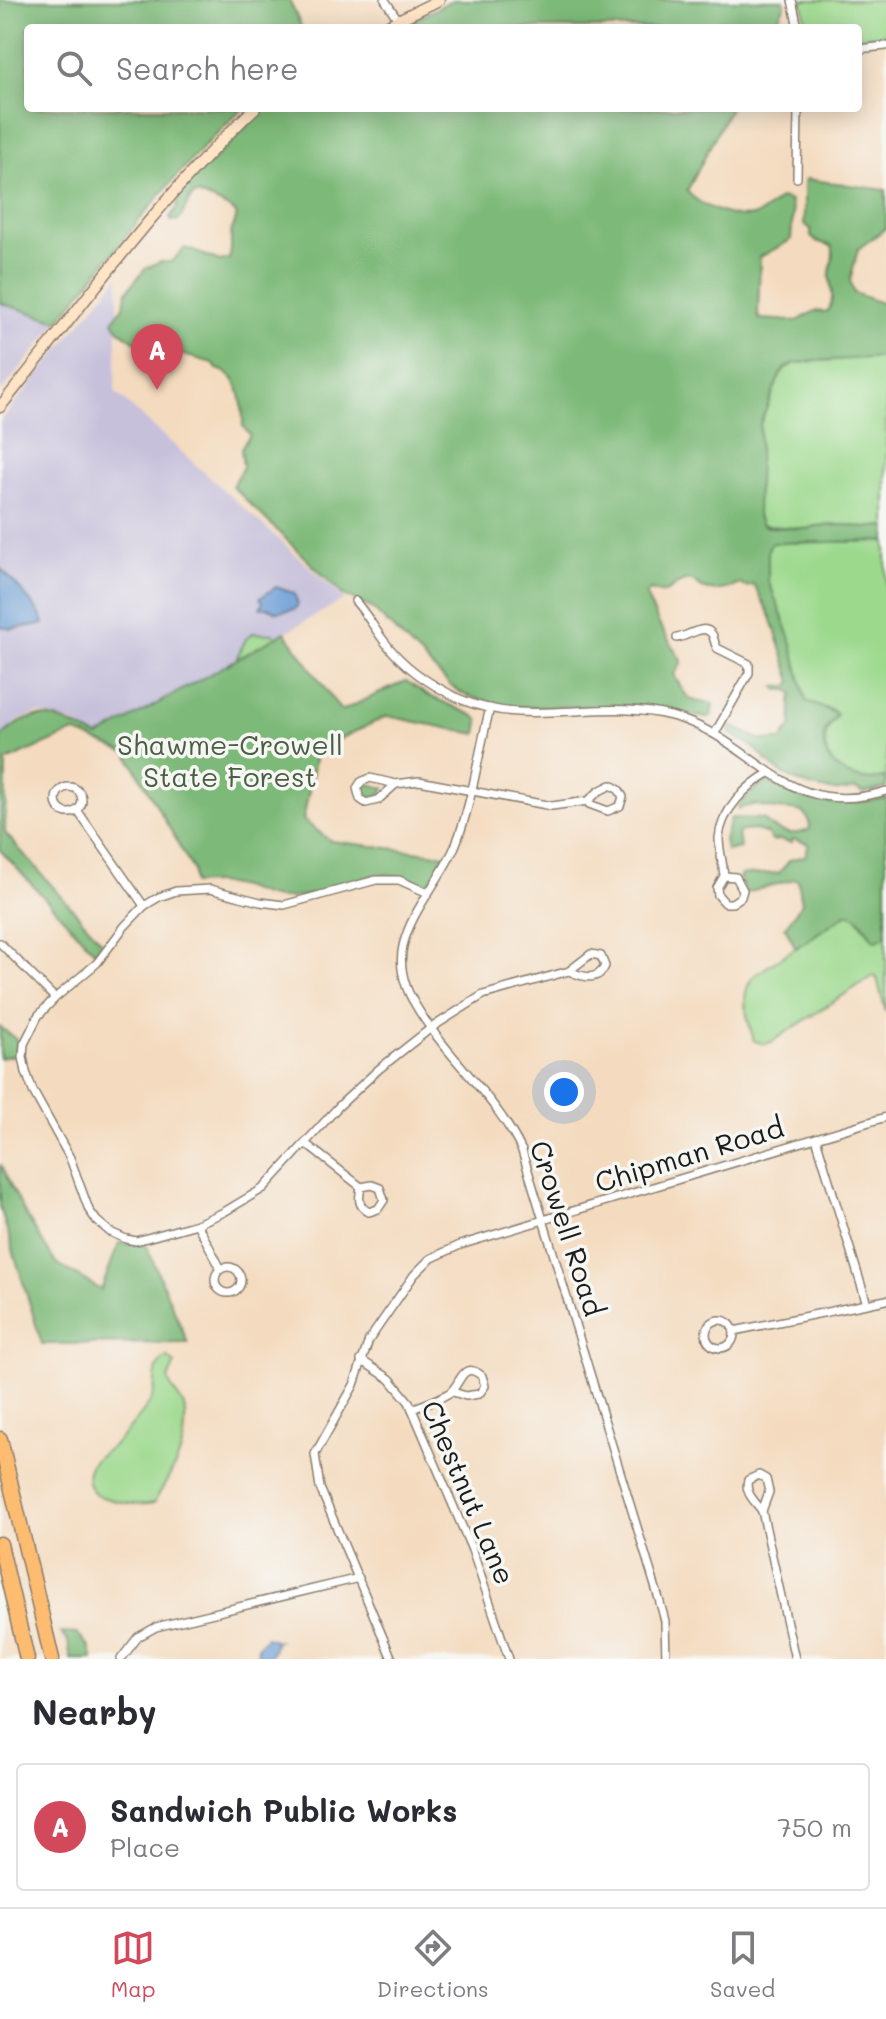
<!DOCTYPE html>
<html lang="en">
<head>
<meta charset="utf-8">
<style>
	body { margin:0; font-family:Mali,sans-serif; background:#f2f2f3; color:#2b2b33 }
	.you { position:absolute; left:564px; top:1092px; width:28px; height:28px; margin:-20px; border:6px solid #fff; border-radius:50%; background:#1a73e8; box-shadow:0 0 0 12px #1a73e833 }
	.badge { display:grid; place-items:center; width:52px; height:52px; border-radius:50%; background:#d1495b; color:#fff; font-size:26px; font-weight:700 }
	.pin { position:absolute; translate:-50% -66px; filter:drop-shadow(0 2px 4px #0008) }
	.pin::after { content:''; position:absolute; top:42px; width:28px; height:24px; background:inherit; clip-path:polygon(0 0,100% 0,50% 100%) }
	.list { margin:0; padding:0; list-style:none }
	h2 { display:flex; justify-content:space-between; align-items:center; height:104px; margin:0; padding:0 32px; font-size:34px }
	h2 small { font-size:26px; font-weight:400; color:#7c7c81 }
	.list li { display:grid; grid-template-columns:52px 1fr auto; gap:24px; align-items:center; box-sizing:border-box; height:128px; margin:0 16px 16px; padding:0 16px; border:2px solid #e1e1e2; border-radius:8px }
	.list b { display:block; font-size:30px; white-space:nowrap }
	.list p { margin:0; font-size:26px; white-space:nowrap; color:#7c7c81 }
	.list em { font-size:26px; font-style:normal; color:#7c7c81 }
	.icon { flex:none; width:44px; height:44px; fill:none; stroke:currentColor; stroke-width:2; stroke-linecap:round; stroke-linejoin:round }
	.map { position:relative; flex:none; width:886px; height:1659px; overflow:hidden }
	.search { position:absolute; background:#fff; box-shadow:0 4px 20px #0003; left:24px; right:24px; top:24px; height:88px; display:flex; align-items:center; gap:20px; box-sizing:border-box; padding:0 28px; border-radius:8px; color:#7c7c81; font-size:30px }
	.sheet { height:248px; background:#fff }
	nav { display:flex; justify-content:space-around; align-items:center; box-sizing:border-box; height:112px; border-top:2px solid #e1e1e2; background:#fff; font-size:22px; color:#7c7c81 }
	nav a { display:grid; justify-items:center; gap:4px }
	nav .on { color:#d1495b }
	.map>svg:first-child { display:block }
	.industrial { fill:#c6c0da }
	.green { fill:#9cd98d; stroke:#5c7a54; stroke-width:2 }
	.forest { fill:#7db978; stroke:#4c6a4a; stroke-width:2 }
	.water { fill:#6c9dd6; stroke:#445c79; stroke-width:2 }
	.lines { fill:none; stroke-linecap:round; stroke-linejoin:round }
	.street-casing { stroke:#887c6e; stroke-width:10 }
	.secondary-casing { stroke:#887c6e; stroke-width:13 }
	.highway-casing { stroke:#887c6e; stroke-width:17 }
	.street { stroke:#fff; stroke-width:7 }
	.secondary { stroke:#ffe4c6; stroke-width:10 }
	.highway { stroke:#febc70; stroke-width:14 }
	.labels { text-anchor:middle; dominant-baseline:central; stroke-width:7; stroke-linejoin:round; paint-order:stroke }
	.park-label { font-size:28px; fill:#495e44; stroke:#f6f6f2 }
	.street-label { font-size:28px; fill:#1c1c1c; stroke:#f6f6f2 }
</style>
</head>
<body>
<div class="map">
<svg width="886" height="1659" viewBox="0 0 886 1659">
	<rect width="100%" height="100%" fill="#f6f6f2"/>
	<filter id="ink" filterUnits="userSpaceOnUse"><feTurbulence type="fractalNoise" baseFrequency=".0125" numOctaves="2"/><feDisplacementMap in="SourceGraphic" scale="16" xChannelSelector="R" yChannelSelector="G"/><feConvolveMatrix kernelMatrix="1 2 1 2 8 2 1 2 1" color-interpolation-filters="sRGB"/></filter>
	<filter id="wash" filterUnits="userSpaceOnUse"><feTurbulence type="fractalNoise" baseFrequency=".006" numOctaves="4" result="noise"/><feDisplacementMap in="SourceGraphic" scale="32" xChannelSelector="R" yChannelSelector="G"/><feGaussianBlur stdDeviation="1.8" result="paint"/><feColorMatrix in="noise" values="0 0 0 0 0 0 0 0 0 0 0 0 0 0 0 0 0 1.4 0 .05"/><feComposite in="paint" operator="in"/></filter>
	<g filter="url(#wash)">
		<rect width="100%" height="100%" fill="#f4dbbf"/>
		<g class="industrial">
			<path d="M 119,276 L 115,392 L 345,599 L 98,737 L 74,723 L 39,713 L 17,721 L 2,736 L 0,741 L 0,422 Z"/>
			<path d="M 0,303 L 58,322 L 0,393 Z"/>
		</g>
		<g class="green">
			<path d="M 802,0 L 886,0 L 886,35 L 858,37 L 858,28 L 807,28 Z"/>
			<path d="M 862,357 L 886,357 L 886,526 L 864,528 L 848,525 L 816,526 L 807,529 L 762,525 L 757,515 L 757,438 L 760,424 L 780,375 L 786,368 L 796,363 Z"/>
			<path d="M 886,541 L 886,777 C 850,792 804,754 836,717 L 834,711 L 806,701 L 790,637 L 768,580 L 768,549 L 772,543 Z"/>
			<path d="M 253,633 L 273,634 L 278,639 L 243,671 L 237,657 L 246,639 Z"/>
			<path d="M 851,913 L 856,916 L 873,939 L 886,935 L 886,1013 L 877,978 L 873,976 L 771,1042 L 765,1044 L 754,1041 C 748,1018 737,994 755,975 L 846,914 Z"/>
			<path d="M 167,1357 L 175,1364 L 168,1379 C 172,1392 180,1397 184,1407 C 186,1413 185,1420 185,1426 C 184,1457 168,1477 154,1503 C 139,1507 120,1502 105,1498 C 86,1493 82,1473 95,1459 C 99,1455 105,1452 110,1448 C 122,1438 148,1410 153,1395 C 158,1381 150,1367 167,1357 Z"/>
		</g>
		<g class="forest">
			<path d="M 0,0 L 289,0 L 302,28 L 28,28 L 28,108 L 244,108 C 174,170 117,249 58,321 L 0,303 Z"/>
			<path d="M 452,0 L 784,0 L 785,5 L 773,28 L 400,28 Z"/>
			<path d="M 265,108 L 730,108 L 687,191 C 699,206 733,220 753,216 C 763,214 772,204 781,198 L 790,201 L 793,213 L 791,240 L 760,257 L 758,315 L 760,319 L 797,321 L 815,311 L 826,312 C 835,302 832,292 830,280 C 828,269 836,257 832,246 L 816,241 L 811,236 L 811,229 L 804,224 L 804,182 L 806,179 L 886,190 L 886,228 L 858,249 L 850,280 L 854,293 L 886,305 L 886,357 L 816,361 L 796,363 L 785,368 L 780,375 L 760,424 L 757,515 L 762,525 L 767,527 L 807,529 L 816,526 L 848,525 L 864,528 L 886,526 L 886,541 L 772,543 L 768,549 L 768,580 L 790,637 L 806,701 L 837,714 C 833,721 825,727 824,735 C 818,768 861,787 886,777 L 886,788 L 864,793 L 855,789 C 830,795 798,785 777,770 C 767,762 759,751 749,744 C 742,739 735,739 729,732 L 731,726 L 761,740 L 781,740 L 792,725 L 791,700 L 793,694 L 788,690 L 778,690 L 775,687 L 788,686 L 792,682 L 771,617 L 754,585 L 746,587 L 740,584 C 729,589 714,593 702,588 C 696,584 693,579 685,581 C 668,585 672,598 650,590 L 646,596 L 659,624 L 682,662 L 674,675 C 688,698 684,701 713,704 L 711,716 L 706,718 L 643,706 L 504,707 L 465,695 L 451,686 L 372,608 L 343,595 L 232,486 L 243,467 L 241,448 L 250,435 L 243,426 C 243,405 242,375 217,369 L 213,363 L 161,349 L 158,342 L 152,348 C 138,345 120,334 113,321 L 124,305 L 127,291 L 145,269 L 160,262 L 171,262 L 185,248 L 220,261 L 229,259 C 233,250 230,242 231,233 C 232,227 238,219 236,214 C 233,208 203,196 196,194 L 192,196 L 179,220 L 171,221 L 170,217 L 177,208 L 179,193 Z"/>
			<path d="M 285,632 L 341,711 L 406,681 L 427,695 L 475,716 L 479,721 L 477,734 L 387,716 L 317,750 L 303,820 L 331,841 L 446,855 L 429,883 C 414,885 398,873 381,875 C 346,878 314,900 278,898 C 263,897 251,889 236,886 C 222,882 208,883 193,884 L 193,870 L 127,753 L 74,732 L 6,761 L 5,833 L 102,942 L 96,953 L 0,850 L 1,737 C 36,702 59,719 98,737 Z"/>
			<path d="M 767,782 C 777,786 786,792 796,796 C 826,807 856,804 886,798 L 886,935 L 877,940 L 873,939 C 866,929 859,912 846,914 L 796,948 L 785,927 L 802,903 L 798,880 L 795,879 L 746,893 L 739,878 L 741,875 L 779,873 L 790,860 L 805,856 L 809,844 L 793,839 L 792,843 L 781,840 L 772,841 L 768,834 L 756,830 L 742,831 L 738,834 L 740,848 L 726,851 L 724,839 L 731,818 L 763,819 C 775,832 793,838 810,829 C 809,806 793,811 777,809 C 758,807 759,801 739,809 L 738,806 L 757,787 Z"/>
			<path d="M 364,783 L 385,788 L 377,797 L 365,799 L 360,792 Z"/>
			<path d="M 0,1027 L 17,1040 L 16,1055 L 0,1058 Z"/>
			<path d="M 0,1164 L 24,1212 L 55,1262 L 101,1290 L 119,1243 L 146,1245 L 188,1343 L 42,1344 L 0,1207 Z"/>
			<path d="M 61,1633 L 78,1634 L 89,1647 L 93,1659 L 71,1659 L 68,1641 Z"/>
		</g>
		<g class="water">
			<path d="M 0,568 C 10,578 42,611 44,624 L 12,629 L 0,627 Z"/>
			<path d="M 276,587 L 294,593 L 298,604 L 295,609 L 277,612 L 269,608 L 260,608 L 263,602 L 260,598 Z"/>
			<path d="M 266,1637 L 278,1641 L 274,1642 L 275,1646 L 269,1659 L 257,1659 L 258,1647 Z"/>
		</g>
	</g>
	<g filter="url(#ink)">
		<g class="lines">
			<g class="street-casing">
				<g id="street">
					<path d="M 385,0 L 399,21"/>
					<path d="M 792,0 L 798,28"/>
					<path d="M 858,49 L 886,46"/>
					<path d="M 797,178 L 798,108"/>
					<path d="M 355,601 C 366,613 374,628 384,641 C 404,668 430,685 460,699 C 528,729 602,697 671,716 C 757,739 783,822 886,791"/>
					<path d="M 677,638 C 688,637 705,621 713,636 C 714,640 715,644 717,648 L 749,664 L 749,673 L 715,733"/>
					<path d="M 490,708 C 478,754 473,800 456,844 C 442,879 412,908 403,946 C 399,963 403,983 412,999 C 442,1054 495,1094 522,1151 L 659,1599 L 665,1621 L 666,1659"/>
					<path d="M 370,778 L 396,784 L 378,800 L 366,803 L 360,799 L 357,788 L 361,782 Z"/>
					<path d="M 396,784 L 419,781 L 552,806 L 588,801"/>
					<path d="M 611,785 L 619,790 L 623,797 L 620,806 L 608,811 L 589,804 L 588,801 L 599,791 Z"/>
					<circle cx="69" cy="800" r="13"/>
					<path d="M 77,810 L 144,906"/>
					<path d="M 724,876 L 717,888 L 718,895 L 725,903 L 732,903 L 741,897 L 743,890 L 736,877 L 724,876 C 723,863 719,850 719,838 C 721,811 747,785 769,773"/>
					<path d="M 428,893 L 399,880 L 376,880 L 284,905 L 260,902 L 210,889 L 176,891 L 159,897 L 144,906 L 124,927 L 97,963 L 55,998 L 38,1016 L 24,1044 L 23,1057 L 26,1072 L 33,1091 L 70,1158 L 89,1210 L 97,1221 L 110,1232 L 126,1239 L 136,1241 L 197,1224 L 224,1212 L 264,1188 L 339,1106 L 379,1069 L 431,1028 L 483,995 L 569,971 L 591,954 L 601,956 L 605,966 C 598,982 582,977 569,971"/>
					<path d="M 0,943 L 55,998"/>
					<path d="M 816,1138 L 867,1304"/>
					<path d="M 306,1144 L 361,1187 L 372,1185 L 380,1188 L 384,1200 L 378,1209 L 369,1212 C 357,1206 359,1198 361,1187"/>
					<path d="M 197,1224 L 220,1267"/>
					<circle cx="228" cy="1280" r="13"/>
					<circle cx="720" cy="1334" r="14"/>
					<path d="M 734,1331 L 886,1300"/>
					<path d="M 361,1360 L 390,1379 L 409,1402 L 472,1550 L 509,1659"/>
					<path d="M 412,1409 C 424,1404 438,1400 449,1393 C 461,1386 461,1359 482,1376 L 485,1386 L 479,1394 L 466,1396 L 453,1392"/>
					<path d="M 759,1475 L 766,1479 L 769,1492 L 762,1511 C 755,1501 744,1493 748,1480 Z"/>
					<path d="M 762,1511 L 795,1659"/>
					<path d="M 121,1659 L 138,1637 L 156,1627 L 359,1578"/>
					<path d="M 392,1659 L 320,1488 L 315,1454 L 354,1385 L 369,1340 L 414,1275 L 430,1259 L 460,1245 L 886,1117"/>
				</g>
			</g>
			<g class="secondary-casing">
				<g id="secondary">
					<path d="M 382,28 L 439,0"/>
					<path d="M 0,407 C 83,305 159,198 255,108"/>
				</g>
			</g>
			<g class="highway-casing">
				<g id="highway">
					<path d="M 0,1439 L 52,1659"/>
					<path d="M 0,1544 L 27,1659"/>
				</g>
			</g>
			<use href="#street" class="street"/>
			<use href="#secondary" class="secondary"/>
			<use href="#highway" class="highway"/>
		</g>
	</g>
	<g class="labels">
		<g class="park-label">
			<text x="230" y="744">Shawme-Crowell<tspan x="230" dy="32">State Forest</tspan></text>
		</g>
		<g class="street-label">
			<text transform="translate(689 1154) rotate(-17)">Chipman Road</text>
			<text transform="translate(568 1228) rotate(72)">Crowell Road</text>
			<text transform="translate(469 1492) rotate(67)">Chestnut Lane</text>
		</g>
	</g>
</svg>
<div class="you"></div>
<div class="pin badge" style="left:157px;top:390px">A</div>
<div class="search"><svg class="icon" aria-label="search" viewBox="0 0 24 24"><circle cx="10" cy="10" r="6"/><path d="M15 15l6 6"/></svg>Search here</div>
</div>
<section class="sheet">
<h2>Nearby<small></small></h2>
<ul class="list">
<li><span class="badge">A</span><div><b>Sandwich Public Works</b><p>Place</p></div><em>750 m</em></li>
</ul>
</section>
<nav>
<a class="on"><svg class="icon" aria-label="map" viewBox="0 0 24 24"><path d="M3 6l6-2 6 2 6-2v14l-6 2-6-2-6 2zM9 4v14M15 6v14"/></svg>Map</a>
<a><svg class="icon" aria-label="directions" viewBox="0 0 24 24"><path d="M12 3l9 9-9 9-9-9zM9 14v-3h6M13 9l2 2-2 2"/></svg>Directions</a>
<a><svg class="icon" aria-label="saved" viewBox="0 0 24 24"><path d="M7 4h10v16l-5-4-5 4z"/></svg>Saved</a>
</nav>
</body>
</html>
